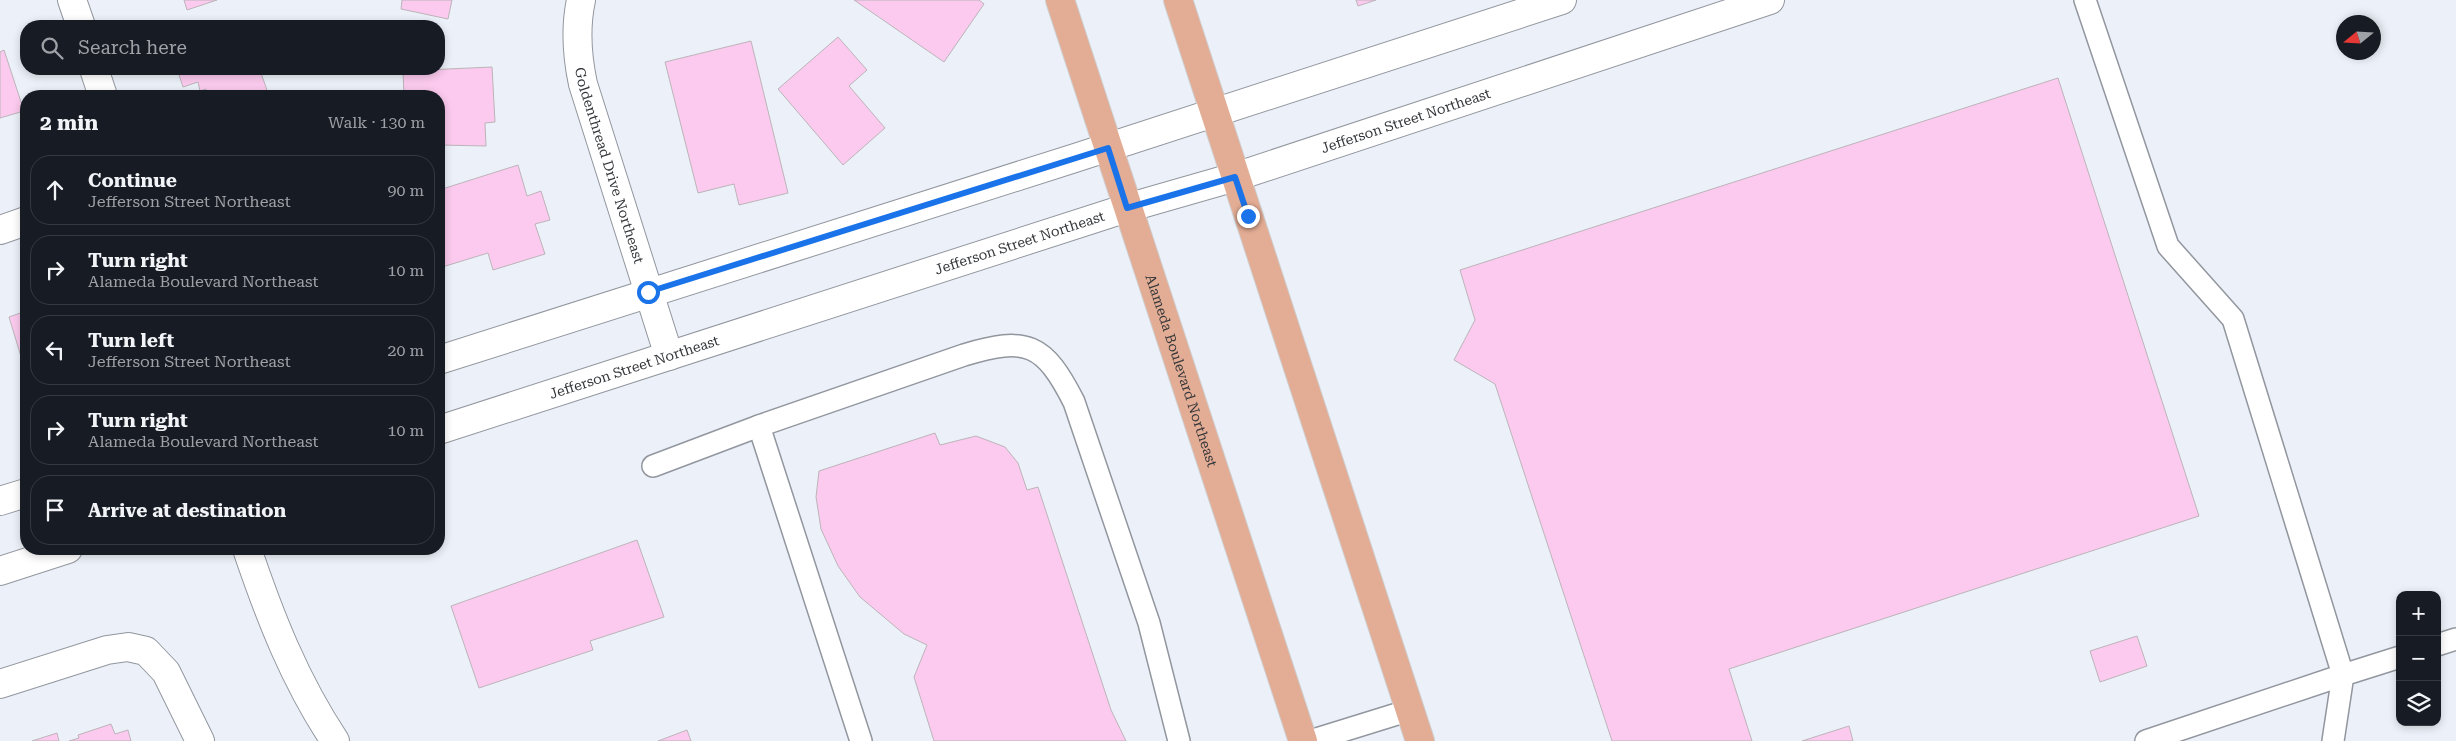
<!DOCTYPE html>
<html lang="en">
<head>
<meta charset="utf-8">
<style>
	body { margin:0; font-family:"Roboto Serif",serif; background:#242831; color:#f1f3f6 }
	.controls { position:absolute; right:15px; bottom:15px; display:grid; overflow:hidden; border-radius:10px; box-shadow:0 2px 8px #0003 }
	.controls button { width:45px; height:45px; display:grid; place-items:center; padding:0; border:0; border-bottom:1px solid #363941; background:#171b24; color:#f1f3f6; font:25px sans-serif }
	.compass { position:absolute; left:2336px; top:15px; width:45px; height:45px; border-radius:50%; background:#171b24; box-shadow:0 2px 8px #0003; rotate:252deg }
	.stop { position:absolute; width:15px; height:15px; margin:-11px; border:4px solid #1a73e8; border-radius:50%; background:#fff }
	.stop.end { background:#1a73e8; border-color:#fff; box-shadow:0 1px 5px #0008 }
	.list { margin:0; padding:0; list-style:none }
	h2 { display:flex; justify-content:space-between; align-items:center; height:65px; margin:0; padding:0 20px; font-size:21px }
	h2 small { font-size:16px; font-weight:400; color:#9ea1a6 }
	.list li { display:grid; grid-template-columns:32px 1fr auto; gap:15px; align-items:center; box-sizing:border-box; height:70px; margin:0 10px 10px; padding:0 10px; border:1px solid #363941; border-radius:20px }
	.list b { display:block; font-size:19px; white-space:nowrap }
	.list p { margin:0; font-size:16px; white-space:nowrap; color:#9ea1a6 }
	.list em { font-size:16px; font-style:normal; color:#9ea1a6 }
	.icon { flex:none; width:28px; height:28px; fill:none; stroke:currentColor; stroke-width:2; stroke-linecap:round; stroke-linejoin:round }
	.map { position:relative; flex:none; width:2456px; height:741px; overflow:hidden }
	.search { position:absolute; background:#171b24; box-shadow:0 2px 8px #0003; left:20px; top:20px; width:425px; height:55px; display:flex; align-items:center; gap:12px; box-sizing:border-box; padding:0 18px; border-radius:20px; color:#9ea1a6; font-size:19px }
	.panel { position:absolute; background:#171b24; box-shadow:0 2px 8px #0003; left:20px; top:90px; width:425px; height:465px; border-radius:20px }
	.map>svg:first-child { display:block }
	.building { fill:#fbcaee; stroke:#bcb4b9 }
	.lines { fill:none; stroke-linecap:round; stroke-linejoin:round }
	.lane-casing { stroke:#92969e; stroke-width:24 }
	.street-casing { stroke:#92969e; stroke-width:30 }
	.secondary-casing { stroke:#92969e; stroke-width:30 }
	.primary-casing { stroke:#cfcfd0; stroke-width:30 }
	.lane { stroke:#fff; stroke-width:21 }
	.street { stroke:#fff; stroke-width:28 }
	.secondary { stroke:#fff; stroke-width:28 }
	.primary { stroke:#e3ac94; stroke-width:28 }
	.route { stroke:#1a73e8; stroke-width:6 }
	.labels { text-anchor:middle; dominant-baseline:central; stroke-width:4; stroke-linejoin:round; paint-order:stroke }
	.street-label { font-size:14px; fill:#35373a; stroke:#ecf1f9 }
</style>
</head>
<body>
<div class="map">
<svg width="2456" height="741" viewBox="0 0 2456 741">
	<rect width="100%" height="100%" fill="#ecf1f9"/>
	<g class="building">
		<path d="M 184,0 L 217,0 L 187,10 Z"/>
		<path d="M 402,0 L 452,0 L 448,19 L 401,9 Z"/>
		<path d="M 854,0 L 979,0 L 984,4 L 944,62 Z"/>
		<path d="M 1356,0 L 1376,0 L 1358,6 Z"/>
		<path d="M 838,37 L 867,70 L 849,86 L 885,128 L 843,165 L 778,89 Z"/>
		<path d="M 751,41 L 788,193 L 739,205 L 734,184 L 698,193 L 665,62 Z"/>
		<path d="M 4,50 L 24,111 L 0,118 L 0,52 Z"/>
		<path d="M 492,67 L 495,122 L 485,123 L 486,146 L 439,145 L 439,96 L 404,96 L 403,71 Z"/>
		<path d="M 177,69 L 271,69 L 261,73 L 269,96 L 208,96 L 206,89 L 200,91 L 198,82 L 183,87 Z"/>
		<path d="M 2058,78 L 2199,516 L 1729,669 L 1752,741 L 1612,741 L 1495,384 L 1454,360 L 1475,320 L 1460,270 Z"/>
		<path d="M 518,165 L 527,196 L 541,191 L 550,220 L 535,224 L 545,254 L 493,270 L 488,253 L 439,268 L 439,190 Z"/>
		<path d="M 26,311 L 26,373 L 9,317 Z"/>
		<path d="M 935,433 L 940,445 L 976,436 L 1005,447 L 1018,463 L 1027,490 L 1038,487 L 1111,710 L 1126,741 L 934,741 L 914,677 L 927,645 L 904,634 L 860,597 L 838,566 L 821,529 L 816,497 L 819,471 Z"/>
		<path d="M 637,540 L 664,617 L 590,641 L 593,650 L 479,688 L 451,606 Z"/>
		<path d="M 2137,636 L 2147,666 L 2100,682 L 2090,651 Z"/>
		<path d="M 111,724 L 115,734 L 128,730 L 131,741 L 69,741 L 79,738 L 78,735 Z"/>
		<path d="M 1849,726 L 1853,741 L 1802,741 Z"/>
		<path d="M 687,730 L 691,741 L 658,741 Z"/>
		<path d="M 57,733 L 59,741 L 32,741 Z"/>
	</g>
	<g class="lines">
		<g class="lane-casing">
			<g id="lane">
				<path d="M 2085,0 L 2168,246 L 2233,319 L 2343,675 L 2146,741"/>
				<path d="M 653,466 L 759,426"/>
				<path d="M 2437,645 L 2456,639"/>
				<path d="M 861,741 L 759,426 L 964,355 C 1027,336 1044,343 1074,402 L 1149,623 L 1179,741"/>
				<path d="M 1310,741 L 1410,710"/>
				<path d="M 2333,741 L 2343,675 L 2400,657"/>
			</g>
		</g>
		<g class="street-casing">
			<g id="street">
				<path d="M 72,0 L 81,26"/>
				<path id="s1" d="M 581,0 C 575,28 577,56 583,84 L 669,356"/>
				<path d="M 94,69 L 103,96"/>
				<path d="M 0,230 L 26,221"/>
				<path d="M 247,549 C 270,617 295,681 335,741"/>
				<path d="M 0,684 L 107,650 L 128,647 L 146,651 L 166,672 L 200,741"/>
			</g>
		</g>
		<g class="secondary-casing">
			<g id="secondary">
				<path d="M 439,360 L 1075,158 L 1562,0"/>
				<path id="s2" d="M 439,430 L 1127,208 L 1235,177 L 1770,0"/>
				<path d="M 0,501 L 26,493"/>
				<path d="M 0,571 L 68,549"/>
			</g>
		</g>
		<g class="primary-casing">
			<g id="primary">
				<path id="s3" d="M 1060,0 L 1303,741"/>
				<path d="M 1178,0 L 1420,741"/>
			</g>
		</g>
		<use href="#lane" class="lane"/>
		<use href="#street" class="street"/>
		<use href="#secondary" class="secondary"/>
		<use href="#primary" class="primary"/>
	</g>
	<g class="lines">
		<path class="route" d="M 648,292 L 1108,148 L 1127,208 L 1235,177 L 1248,216"/>
	</g>
	<g class="labels">
		<g class="street-label">
			<text stroke="none"><textPath href="#s2" startOffset="1015">Jefferson Street Northeast</textPath></text>
			<text stroke="none"><textPath href="#s1" startOffset="170">Goldenthread Drive Northeast</textPath></text>
			<text stroke="none"><textPath href="#s2" startOffset="610">Jefferson Street Northeast</textPath></text>
			<text stroke="none"><textPath href="#s2" startOffset="205">Jefferson Street Northeast</textPath></text>
			<text stroke="none"><textPath href="#s3" startOffset="390">Alameda Boulevard Northeast</textPath></text>
		</g>
	</g>
</svg>
<div class="controls">
<button>+</button>
<button>−</button>
<button><svg class="icon" aria-label="layers" viewBox="0 0 24 24"><path d="M12 4l9 5-9 5-9-5zM3 14l9 5 9-5"/></svg></button>
</div>
<svg class="compass" viewBox="-18 -18 36 36"><path d="M0-13l5 13h-10z" fill="#e53935"/><path d="M0 13l5-13h-10z" fill="#9ea1a6"/></svg>
<div class="stop" style="left:648px;top:292px"></div>
<div class="stop end" style="left:1248px;top:216px"></div>
<div class="search"><svg class="icon" aria-label="search" viewBox="0 0 24 24"><circle cx="10" cy="10" r="6"/><path d="M15 15l6 6"/></svg>Search here</div>
<section class="panel">
<h2>2 min<small>Walk · 130 m</small></h2>
<ul class="list">
<li><svg class="icon" aria-label="ahead" viewBox="0 0 24 24"><path d="M12 20V5M6 11l6-6 6 6"/></svg><div><b>Continue</b><p>Jefferson Street Northeast</p></div><em>90 m</em></li>
<li><svg class="icon" aria-label="right" viewBox="0 0 24 24"><path d="M7 20v-9h11M14 6l5 5-5 5"/></svg><div><b>Turn right</b><p>Alameda Boulevard Northeast</p></div><em>10 m</em></li>
<li><svg class="icon" aria-label="left" viewBox="0 0 24 24"><path d="M17 20v-9H6M10 6l-5 5 5 5"/></svg><div><b>Turn left</b><p>Jefferson Street Northeast</p></div><em>20 m</em></li>
<li><svg class="icon" aria-label="right" viewBox="0 0 24 24"><path d="M7 20v-9h11M14 6l5 5-5 5"/></svg><div><b>Turn right</b><p>Alameda Boulevard Northeast</p></div><em>10 m</em></li>
<li><svg class="icon" aria-label="arrive" viewBox="0 0 24 24"><path d="M6 21V4h12l-3 4 3 4H6"/></svg><div><b>Arrive at destination</b></div></li>
</ul>
</section>
</div>
</body>
</html>
